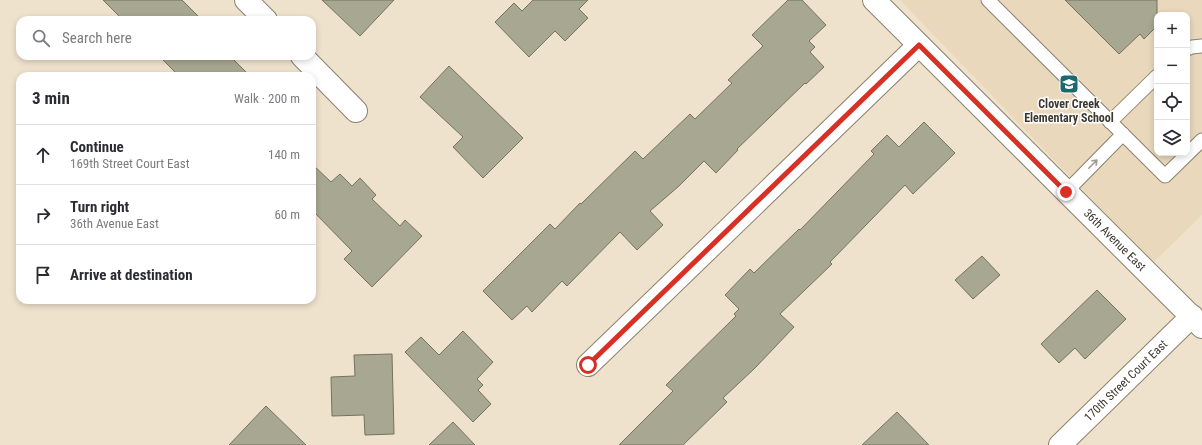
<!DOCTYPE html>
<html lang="en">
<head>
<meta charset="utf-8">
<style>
	body { margin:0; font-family:"Roboto Condensed",sans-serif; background:#f7f7f7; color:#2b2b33 }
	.controls { position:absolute; right:12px; top:12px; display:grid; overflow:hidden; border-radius:8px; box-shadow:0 2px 6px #0003 }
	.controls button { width:36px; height:36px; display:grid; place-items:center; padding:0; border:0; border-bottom:1px solid #e1e1e2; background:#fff; color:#2b2b33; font:20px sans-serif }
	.stop { position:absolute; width:12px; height:12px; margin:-9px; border:3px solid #d93025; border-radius:50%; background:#fff }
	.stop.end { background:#d93025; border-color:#fff; box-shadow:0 1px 4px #0008 }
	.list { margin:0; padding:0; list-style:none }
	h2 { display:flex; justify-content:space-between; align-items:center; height:52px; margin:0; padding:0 16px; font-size:17px }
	h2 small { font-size:13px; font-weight:400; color:#7c7c81 }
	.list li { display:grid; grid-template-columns:26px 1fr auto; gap:12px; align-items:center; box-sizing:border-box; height:60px; padding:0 16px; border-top:1px solid #e1e1e2 }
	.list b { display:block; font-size:15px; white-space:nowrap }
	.list p { margin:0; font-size:13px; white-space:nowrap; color:#7c7c81 }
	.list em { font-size:13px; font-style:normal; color:#7c7c81 }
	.icon { flex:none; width:22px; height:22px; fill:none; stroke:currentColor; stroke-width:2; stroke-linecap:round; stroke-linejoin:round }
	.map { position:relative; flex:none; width:1202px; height:445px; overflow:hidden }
	.search { position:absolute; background:#fff; box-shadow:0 2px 6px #0003; left:16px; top:16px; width:300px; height:44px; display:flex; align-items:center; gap:10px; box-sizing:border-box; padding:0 14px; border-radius:12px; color:#7c7c81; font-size:15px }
	.panel { position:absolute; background:#fff; box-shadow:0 2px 6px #0003; left:16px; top:72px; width:300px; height:232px; border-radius:12px }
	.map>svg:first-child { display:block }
	.built { fill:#e9d8bc; fill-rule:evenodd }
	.building { fill:#a8a791; stroke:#74735e }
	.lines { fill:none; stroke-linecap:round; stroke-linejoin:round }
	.service-casing { stroke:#8d816e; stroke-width:15 }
	.minor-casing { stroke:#8d816e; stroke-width:24 }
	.service { stroke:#fff; stroke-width:13 }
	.minor { stroke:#fff; stroke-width:22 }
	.oneway { stroke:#9e9b97 }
	.route { stroke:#d93025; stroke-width:5 }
	.labels { text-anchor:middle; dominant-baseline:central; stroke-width:3; stroke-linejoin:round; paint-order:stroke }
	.poi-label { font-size:12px; font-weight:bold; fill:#3c372f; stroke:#fff }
	.street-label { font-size:12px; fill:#3c372f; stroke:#fff }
</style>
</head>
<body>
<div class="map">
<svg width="1202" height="445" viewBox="0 0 1202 445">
	<rect width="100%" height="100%" fill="#efe2cd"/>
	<path class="built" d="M 900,0 L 1202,0 L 1202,215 L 1153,263 ZM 1157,15 L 1187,15 L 1187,153 L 1157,153 Z"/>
	<g class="building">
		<path d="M 103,0 L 182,0 L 202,20 L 123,20 Z"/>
		<path d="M 322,0 L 394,0 L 360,36 Z"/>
		<path d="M 533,0 L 588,0 L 579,9 L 588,18 L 565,41 L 555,31 L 529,57 L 495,22 L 514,3 L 522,11 Z"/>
		<path d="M 788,0 L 802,0 L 826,25 L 809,41 L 815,47 L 810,52 L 824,67 L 806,84 L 805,83 L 737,149 L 738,150 L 716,173 L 704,161 L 679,186 L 650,211 L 663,225 L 637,250 L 620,232 L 567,286 L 562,281 L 532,312 L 527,306 L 512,320 L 483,291 L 550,224 L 555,229 L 580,203 L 581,204 L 635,151 L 643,159 L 690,114 L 695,119 L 732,83 L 728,80 L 763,46 L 752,35 Z"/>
		<path d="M 1065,0 L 1157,0 L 1157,26 L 1144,39 L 1140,34 L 1119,54 Z"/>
		<path d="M 159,56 L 230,56 L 250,76 L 179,76 Z"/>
		<path d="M 449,66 L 523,138 L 483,178 L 453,147 L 463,137 L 420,97 Z"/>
		<path d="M 924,122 L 955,153 L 913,194 L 905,185 L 830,262 L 832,264 L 780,314 L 794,327 L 755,368 L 723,398 L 727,402 L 683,445 L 619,445 L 673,391 L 666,385 L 736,316 L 734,314 L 739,309 L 725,295 L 750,269 L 754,273 L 799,229 L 800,230 L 874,154 L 871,151 L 887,135 L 899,147 Z"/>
		<path d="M 312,164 L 331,182 L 340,174 L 352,186 L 360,178 L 376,195 L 372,199 L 400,226 L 405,220 L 422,236 L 372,287 L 344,259 L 352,251 L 312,210 Z"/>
		<path d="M 982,256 L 1000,275 L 973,299 L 955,280 Z"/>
		<path d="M 1097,290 L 1126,319 L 1085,359 L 1075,348 L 1059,363 L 1041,344 Z"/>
		<path d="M 463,331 L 493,362 L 477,379 L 483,385 L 478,390 L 491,404 L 473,422 L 405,352 L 421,337 L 439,355 Z"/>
		<path d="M 392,354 L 394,434 L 365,435 L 364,415 L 332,416 L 331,377 L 355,376 L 354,355 Z"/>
		<path d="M 266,406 L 306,445 L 229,445 Z"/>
		<path d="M 897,412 L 929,445 L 862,445 Z"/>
		<path d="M 453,422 L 475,445 L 429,445 Z"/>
	</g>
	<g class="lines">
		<g class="service-casing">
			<g id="service">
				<path d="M 988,0 L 1165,176 L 1202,140"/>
				<path d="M 1187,49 L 1192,47 L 1202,46"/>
				<path d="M 1110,122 L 1157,76"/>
				<path d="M 1066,192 L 1123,134"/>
			</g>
		</g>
		<g class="minor-casing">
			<g id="minor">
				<path d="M 246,0 L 266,20"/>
				<path id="s1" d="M 874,0 L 1202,327"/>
				<path d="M 302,56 L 356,111"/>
				<path d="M 588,365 L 919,45"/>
				<path id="s2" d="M 1060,445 L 1192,316"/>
			</g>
		</g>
		<use href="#service" class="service"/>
		<use href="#minor" class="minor"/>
	</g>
	<defs><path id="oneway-shaft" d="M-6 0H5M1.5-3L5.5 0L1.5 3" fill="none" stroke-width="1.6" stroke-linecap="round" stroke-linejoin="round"/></defs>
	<use class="oneway" href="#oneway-shaft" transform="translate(1093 164) rotate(-45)"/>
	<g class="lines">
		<path class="route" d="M 588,365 L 919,45 L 1066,192"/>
	</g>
	<defs>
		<g id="school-square" transform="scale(1)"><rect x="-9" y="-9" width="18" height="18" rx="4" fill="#1b686e" stroke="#fff"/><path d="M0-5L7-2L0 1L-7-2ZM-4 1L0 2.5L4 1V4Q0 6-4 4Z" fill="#fff"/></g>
	</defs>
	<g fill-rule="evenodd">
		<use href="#school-square" x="1069" y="84"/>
	</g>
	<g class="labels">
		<g class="poi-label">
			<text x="1069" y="104">Clover Creek<tspan x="1069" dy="14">Elementary School</tspan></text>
		</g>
		<g class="street-label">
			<text stroke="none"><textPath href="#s1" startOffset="340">36th Avenue East</textPath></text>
			<text stroke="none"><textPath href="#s2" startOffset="92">170th Street Court East</textPath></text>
		</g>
	</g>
</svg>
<div class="controls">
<button>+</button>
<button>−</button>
<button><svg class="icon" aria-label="locate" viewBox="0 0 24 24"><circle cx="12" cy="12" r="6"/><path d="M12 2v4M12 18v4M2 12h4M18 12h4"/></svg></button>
<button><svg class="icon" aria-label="layers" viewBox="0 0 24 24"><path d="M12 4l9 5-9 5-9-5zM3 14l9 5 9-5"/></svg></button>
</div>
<div class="stop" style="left:588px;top:365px"></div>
<div class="stop end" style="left:1066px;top:192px"></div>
<div class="search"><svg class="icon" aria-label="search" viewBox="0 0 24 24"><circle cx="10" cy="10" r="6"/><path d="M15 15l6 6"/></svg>Search here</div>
<section class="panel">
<h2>3 min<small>Walk · 200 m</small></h2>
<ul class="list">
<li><svg class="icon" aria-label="ahead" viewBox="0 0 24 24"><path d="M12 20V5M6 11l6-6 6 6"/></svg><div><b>Continue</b><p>169th Street Court East</p></div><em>140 m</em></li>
<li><svg class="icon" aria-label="right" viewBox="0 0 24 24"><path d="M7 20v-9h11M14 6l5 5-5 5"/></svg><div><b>Turn right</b><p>36th Avenue East</p></div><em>60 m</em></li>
<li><svg class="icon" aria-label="arrive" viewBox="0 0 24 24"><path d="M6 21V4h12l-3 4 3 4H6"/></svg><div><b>Arrive at destination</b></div></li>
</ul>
</section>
</div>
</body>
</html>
